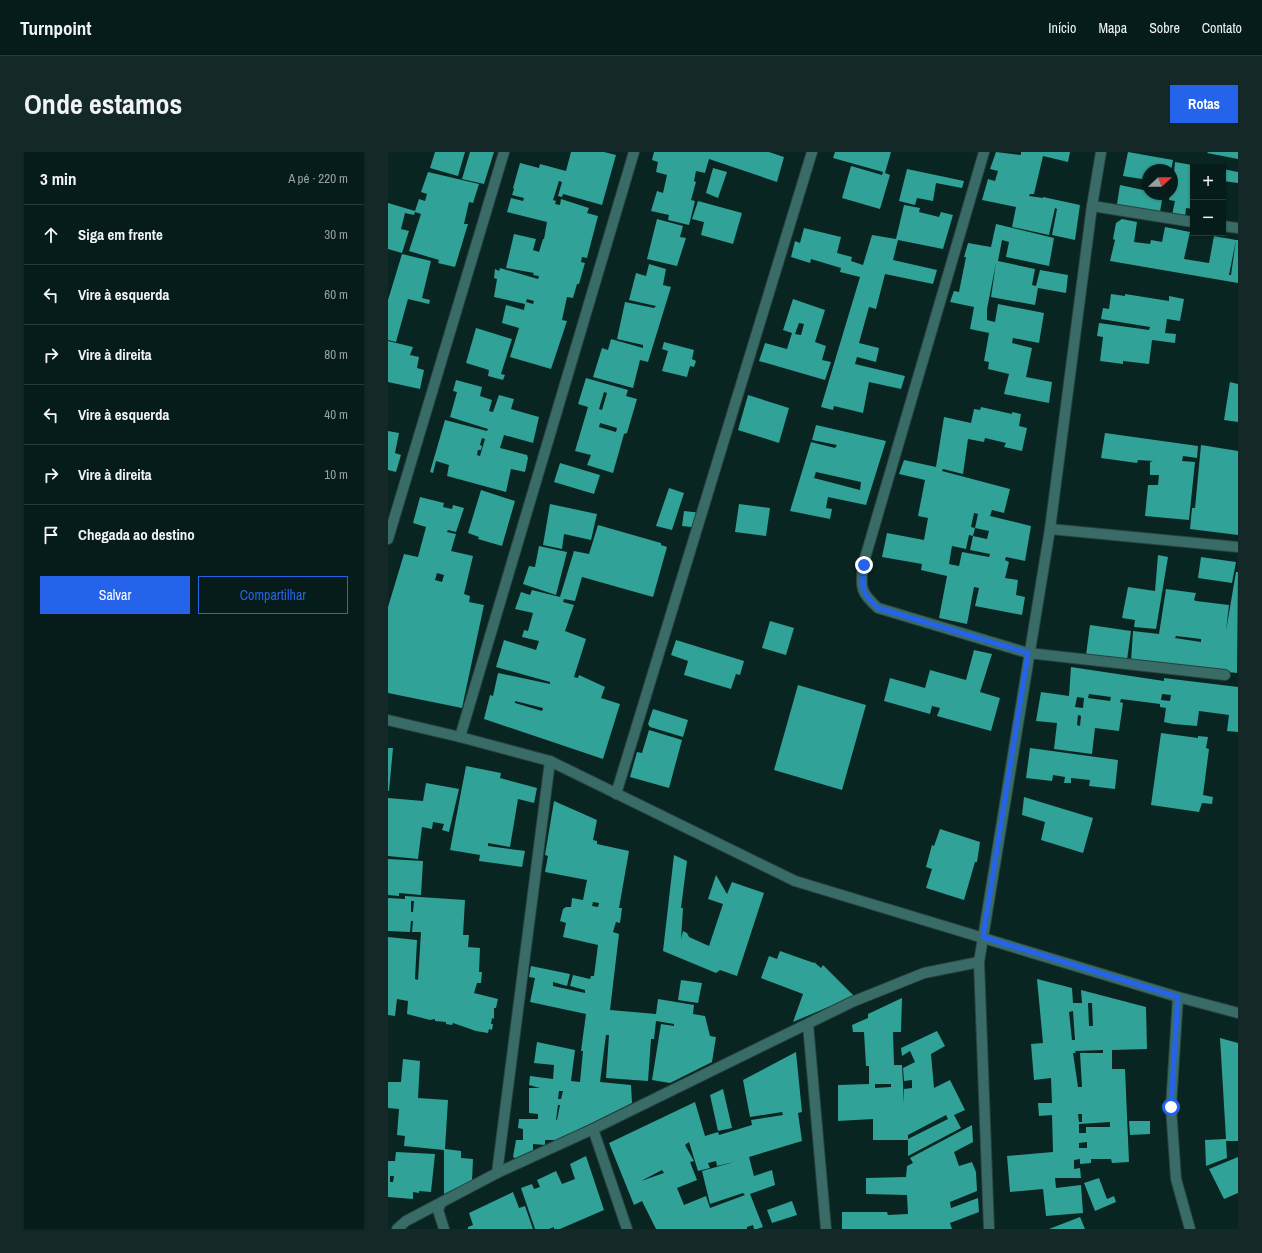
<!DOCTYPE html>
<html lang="pt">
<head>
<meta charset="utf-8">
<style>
	body { margin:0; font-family:"Archivo Narrow",sans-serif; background:#142927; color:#f1f3f6 }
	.controls { position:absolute; right:12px; top:12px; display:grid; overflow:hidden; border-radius:0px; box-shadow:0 1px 3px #0004 }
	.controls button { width:36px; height:36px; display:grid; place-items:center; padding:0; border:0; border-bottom:1px solid #273a39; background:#061c1a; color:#f1f3f6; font:20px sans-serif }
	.compass { position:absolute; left:754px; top:12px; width:36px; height:36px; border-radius:50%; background:#061c1a; box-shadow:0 1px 3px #0004; rotate:69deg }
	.stop { position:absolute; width:12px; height:12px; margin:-9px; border:3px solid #2563eb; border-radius:50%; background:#fff }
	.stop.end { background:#2563eb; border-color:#fff; box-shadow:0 1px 4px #0008 }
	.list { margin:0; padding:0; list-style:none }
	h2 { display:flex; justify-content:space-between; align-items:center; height:52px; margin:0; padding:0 16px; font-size:17px }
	h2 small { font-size:13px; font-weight:400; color:#98a1a2 }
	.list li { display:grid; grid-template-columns:26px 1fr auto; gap:12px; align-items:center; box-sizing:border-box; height:60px; padding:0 16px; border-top:1px solid #273a39 }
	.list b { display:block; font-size:15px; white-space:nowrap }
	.list em { font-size:13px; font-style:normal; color:#98a1a2 }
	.actions { display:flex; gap:8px; padding:12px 16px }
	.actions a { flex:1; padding:9px 0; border:1px solid #2563eb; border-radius:0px; text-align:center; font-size:14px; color:#2563eb }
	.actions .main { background:#2563eb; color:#fff }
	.icon { flex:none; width:22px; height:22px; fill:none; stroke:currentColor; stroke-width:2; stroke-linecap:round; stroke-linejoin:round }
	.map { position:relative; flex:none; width:850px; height:1077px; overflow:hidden; border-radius:0px }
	header { display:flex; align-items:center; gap:24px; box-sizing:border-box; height:56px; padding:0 20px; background:#061c1a; border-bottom:1px solid #273a39 }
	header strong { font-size:19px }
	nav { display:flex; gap:22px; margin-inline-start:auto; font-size:14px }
	.intro { display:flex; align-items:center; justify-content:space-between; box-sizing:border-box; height:96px; padding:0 24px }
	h1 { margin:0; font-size:28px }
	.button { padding:10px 18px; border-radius:0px; background:#2563eb; color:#fff; font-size:14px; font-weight:700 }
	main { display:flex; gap:24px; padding:0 24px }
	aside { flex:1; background:#061c1a; border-radius:0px; box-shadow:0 1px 3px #0004 }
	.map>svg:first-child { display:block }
	.building { fill:#30a297; fill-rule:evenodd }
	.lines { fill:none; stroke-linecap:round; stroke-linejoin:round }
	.minor-casing { stroke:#27423f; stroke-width:12 }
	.tertiary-casing { stroke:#27423f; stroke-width:12 }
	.minor { stroke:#396c66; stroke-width:10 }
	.tertiary { stroke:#396c66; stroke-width:10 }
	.route { stroke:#2563eb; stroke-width:5 }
</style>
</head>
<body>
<header>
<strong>Turnpoint</strong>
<nav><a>Início</a><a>Mapa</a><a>Sobre</a><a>Contato</a></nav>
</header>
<div class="intro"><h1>Onde estamos</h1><a class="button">Rotas</a></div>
<main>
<aside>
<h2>3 min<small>A pé · 220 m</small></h2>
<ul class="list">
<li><svg class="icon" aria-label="ahead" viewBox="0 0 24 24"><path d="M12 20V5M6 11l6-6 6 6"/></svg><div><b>Siga em frente</b></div><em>30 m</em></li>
<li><svg class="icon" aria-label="left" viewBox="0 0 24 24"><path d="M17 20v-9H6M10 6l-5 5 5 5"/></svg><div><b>Vire à esquerda</b></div><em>60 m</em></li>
<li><svg class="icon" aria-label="right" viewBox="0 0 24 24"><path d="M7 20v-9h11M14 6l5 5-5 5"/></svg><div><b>Vire à direita</b></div><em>80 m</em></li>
<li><svg class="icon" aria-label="left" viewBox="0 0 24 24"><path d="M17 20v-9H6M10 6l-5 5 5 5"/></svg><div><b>Vire à esquerda</b></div><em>40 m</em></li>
<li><svg class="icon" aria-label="right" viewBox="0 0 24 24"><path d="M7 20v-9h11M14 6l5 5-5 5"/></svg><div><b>Vire à direita</b></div><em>10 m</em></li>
<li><svg class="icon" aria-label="arrive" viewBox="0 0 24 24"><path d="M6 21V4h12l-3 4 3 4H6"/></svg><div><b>Chegada ao destino</b></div></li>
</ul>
<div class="actions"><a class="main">Salvar</a><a>Compartilhar</a></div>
</aside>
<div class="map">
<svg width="850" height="1077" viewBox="0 0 850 1077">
	<rect width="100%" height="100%" fill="#082522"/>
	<g class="building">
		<path d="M 47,0 L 77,0 L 70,24 L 42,16 Z"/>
		<path d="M 82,0 L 106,0 L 96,32 L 74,27 Z"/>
		<path d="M 183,0 L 216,0 L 228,3 L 214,53 L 175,42 L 174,45 L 170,44 L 174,30 L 171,29 L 165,48 L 168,49 L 167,52 L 172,53 L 173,47 L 201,56 L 199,61 L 210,64 L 199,106 L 194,105 L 193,110 L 197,111 L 191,132 L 189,132 L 185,146 L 179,145 L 174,168 L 179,169 L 163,217 L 122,205 L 131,176 L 114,171 L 118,153 L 136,158 L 137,152 L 106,145 L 109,127 L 106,126 L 107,117 L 111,119 L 112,116 L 150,127 L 151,124 L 145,123 L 146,121 L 118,116 L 126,82 L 148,87 L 145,98 L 151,100 L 155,87 L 156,87 L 159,70 L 119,60 L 123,46 L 135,49 L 136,46 L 124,43 L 126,37 L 125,36 L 132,11 L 151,16 L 152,12 L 178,19 ZM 139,147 L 146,149 L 145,152 L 138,150 Z"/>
		<path d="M 266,0 L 381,0 L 396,5 L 389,30 L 321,7 L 317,21 L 308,19 L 306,29 L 308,30 L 303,48 L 307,49 L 301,73 L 280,68 L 281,63 L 263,59 L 269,39 L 275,41 L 279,23 L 268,20 L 270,10 L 264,8 Z"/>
		<path d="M 447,0 L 503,0 L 497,21 L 502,23 L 492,57 L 454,46 L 463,14 L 494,23 L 495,20 L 445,6 Z"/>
		<path d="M 608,0 L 633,3 L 633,0 L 682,0 L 680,10 L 655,4 L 646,42 L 642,42 L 641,44 L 655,46 L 655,45 L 692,53 L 687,88 L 664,83 L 669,57 L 667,56 L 661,83 L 624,75 L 628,55 L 594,48 L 600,27 L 607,29 L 610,19 L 602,17 Z"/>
		<path d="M 740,0 L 785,8 L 783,18 L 760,18 L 760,28 L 735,24 Z"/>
		<path d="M 820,0 L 850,0 L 850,7 L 819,1 Z"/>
		<path d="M 787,10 L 810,14 L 805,15 L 805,57 L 798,56 L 797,65 L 784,63 L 787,49 L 781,48 L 782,42 L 784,42 Z"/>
		<path d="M 325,16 L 339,20 L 330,46 L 318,41 Z"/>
		<path d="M 519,17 L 576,29 L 574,36 L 548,31 L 545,49 L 529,46 L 527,53 L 511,49 Z"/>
		<path d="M 835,17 L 850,20 L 850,31 L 835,29 Z"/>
		<path d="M 40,20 L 91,32 L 85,51 L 81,50 L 76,72 L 80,72 L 67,115 L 50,111 L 51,108 L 21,99 L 33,62 L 27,60 L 26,63 L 17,61 L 13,77 L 21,79 L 14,101 L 0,97 L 0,51 L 27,59 L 31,47 L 37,49 L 39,42 L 33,40 Z"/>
		<path d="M 732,33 L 760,39 L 760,42 L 775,42 L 772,60 L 729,52 Z"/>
		<path d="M 310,49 L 354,61 L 345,92 L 313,83 L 316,70 L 304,67 Z"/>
		<path d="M 516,53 L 532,56 L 531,60 L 551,65 L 553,60 L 565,63 L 555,97 L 510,88 L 505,108 L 549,118 L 545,132 L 497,122 L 488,157 L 481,155 L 471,191 L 491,196 L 488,210 L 469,205 L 467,212 L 517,224 L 513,237 L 481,230 L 475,261 L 446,254 L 445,258 L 433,255 L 472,125 L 452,120 L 453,116 L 423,107 L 422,111 L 403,105 L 407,89 L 412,91 L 416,76 L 453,85 L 449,101 L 464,105 L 463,109 L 475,113 L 484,83 L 508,87 Z"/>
		<path d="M 269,67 L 295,74 L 292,85 L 298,86 L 289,114 L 259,107 Z"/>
		<path d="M 734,67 L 749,70 L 746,90 L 762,92 L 763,88 L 774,90 L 777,75 L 802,80 L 796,107 L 821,111 L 826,84 L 848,88 L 841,123 L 843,123 L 848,88 L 850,88 L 850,131 L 722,109 L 727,88 L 725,87 L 728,71 Z"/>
		<path d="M 608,72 L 666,86 L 661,114 L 618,105 L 621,90 L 614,88 L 610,109 L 647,117 L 644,133 L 648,134 L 652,118 L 680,123 L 678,141 L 650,136 L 647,153 L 603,145 L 608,111 L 599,157 L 599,168 L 607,170 L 610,152 L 656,161 L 651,191 L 625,186 L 624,191 L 644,196 L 638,225 L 664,230 L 661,251 L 616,242 L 621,222 L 600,217 L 601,210 L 596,209 L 601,181 L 582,177 L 586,155 L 562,150 L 566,139 L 571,140 L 578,105 L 576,105 L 580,91 L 603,95 Z"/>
		<path d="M 14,102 L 43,109 L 34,146 L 42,148 L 41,152 L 20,147 L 8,190 L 0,188 L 0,148 Z"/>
		<path d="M 261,112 L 278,117 L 275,133 L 283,135 L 260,210 L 252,208 L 245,236 L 205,225 L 214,196 L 220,198 L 223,187 L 255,196 L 255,193 L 229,187 L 237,150 L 266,156 L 268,154 L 241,148 L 248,121 L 258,124 Z"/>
		<path d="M 723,142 L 737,144 L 737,142 L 781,149 L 781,144 L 796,147 L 792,169 L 779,167 L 777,181 L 788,182 L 787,191 L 764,188 L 761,212 L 735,209 L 735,212 L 712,209 L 715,185 L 709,184 L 711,171 L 761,178 L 762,175 L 713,167 L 715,156 L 721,157 Z"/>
		<path d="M 405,147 L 437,158 L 427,190 L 438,194 L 434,208 L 443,210 L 437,228 L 371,209 L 377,191 L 399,197 L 404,181 L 395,178 ZM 411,171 L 416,172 L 413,183 L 407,182 Z"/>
		<path d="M 88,176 L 124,187 L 113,222 L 117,223 L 115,228 L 100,224 L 101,218 L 78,211 Z"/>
		<path d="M 0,189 L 25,195 L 22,203 L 31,205 L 29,216 L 36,218 L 32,237 L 0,230 Z"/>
		<path d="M 276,190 L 306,198 L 304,207 L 308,209 L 306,215 L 302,214 L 299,225 L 274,219 L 280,199 L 274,197 Z"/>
		<path d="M 198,226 L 240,238 L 238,244 L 249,247 L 239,281 L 236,282 L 225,321 L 199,313 L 203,303 L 187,299 L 200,255 L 190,252 ZM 216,240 L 219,241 L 214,258 L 211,257 ZM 212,271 L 229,276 L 228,280 L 211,275 Z"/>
		<path d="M 68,228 L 94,235 L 92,244 L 104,248 L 101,259 L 105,260 L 111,243 L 126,247 L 123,257 L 151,265 L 145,291 L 116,283 L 112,296 L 139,303 L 140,306 L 137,320 L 123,317 L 118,340 L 59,324 L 61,313 L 48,309 L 45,321 L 42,320 L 57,268 L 99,279 L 100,277 L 62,265 L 69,240 L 65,239 ZM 94,286 L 97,287 L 92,304 L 89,303 L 90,298 L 93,298 L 94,294 L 92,293 Z"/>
		<path d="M 842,230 L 850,232 L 850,270 L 836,268 Z"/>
		<path d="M 360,243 L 401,256 L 391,291 L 350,278 Z"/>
		<path d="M 593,255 L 624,262 L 624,260 L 633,262 L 631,274 L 639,276 L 634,299 L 616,295 L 618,291 L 597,286 L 596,290 L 580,287 L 575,322 L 555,317 L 554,319 L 622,337 L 616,361 L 604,358 L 602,364 L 643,374 L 637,409 L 618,405 L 617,408 L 621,410 L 617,426 L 630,428 L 628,443 L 637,445 L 634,463 L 587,454 L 591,436 L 586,435 L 579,472 L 551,466 L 559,424 L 533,418 L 534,412 L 494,405 L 499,381 L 536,388 L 540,366 L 530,364 L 537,328 L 511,322 L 516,308 L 548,315 L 556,265 L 583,271 L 586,257 L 592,258 ZM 586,361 L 590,362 L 587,376 L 583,375 ZM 587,376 L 601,379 L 599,387 L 585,384 L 582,398 L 602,402 L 601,405 L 574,400 L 571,414 L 561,412 L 564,394 L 578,397 L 581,383 L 585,384 Z"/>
		<path d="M 428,273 L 498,289 L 478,353 L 440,345 L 438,356 L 444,357 L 442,367 L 402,359 L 423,290 L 447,296 L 449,293 L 424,288 ZM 428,320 L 473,330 L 472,338 L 426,326 Z"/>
		<path d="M 0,279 L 11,281 L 7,301 L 13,303 L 8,320 L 0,318 Z"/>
		<path d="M 717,281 L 810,294 L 809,306 L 795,304 L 794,309 L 807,310 L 801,368 L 757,364 L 760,333 L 770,333 L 771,323 L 762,323 L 762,310 L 765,309 L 750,308 L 749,311 L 713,306 Z"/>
		<path d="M 813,293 L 850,299 L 850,383 L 802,377 L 804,356 L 807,356 Z"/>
		<path d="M 172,311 L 212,323 L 206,342 L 166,330 Z"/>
		<path d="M 281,336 L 296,341 L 284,378 L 268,374 Z"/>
		<path d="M 93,338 L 127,349 L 114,394 L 90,387 L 91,385 L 80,381 Z"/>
		<path d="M 32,345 L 56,351 L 55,355 L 64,357 L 65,353 L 76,356 L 68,380 L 60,378 L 59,380 L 68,382 L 63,399 L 85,404 L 76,442 L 82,444 L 81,450 L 96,453 L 74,556 L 0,541 L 0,455 L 16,402 L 30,405 L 38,375 L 25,371 ZM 49,421 L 56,423 L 54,430 L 47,428 Z"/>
		<path d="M 162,352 L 209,362 L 203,388 L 176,382 L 174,397 L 155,393 Z"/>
		<path d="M 351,352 L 382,356 L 378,384 L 347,380 Z"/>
		<path d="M 296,359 L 314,361 L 312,376 L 294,374 Z"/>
		<path d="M 210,373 L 273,391 L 273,393 L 279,395 L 265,445 L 194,425 L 187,449 L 176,447 L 175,450 L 186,453 L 177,479 L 198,487 L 186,525 L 190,526 L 191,523 L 217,535 L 213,546 L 232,552 L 215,607 L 96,567 L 102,543 L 105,544 L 110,521 L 162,532 L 162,530 L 108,515 L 116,488 L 148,498 L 151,489 L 134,485 L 136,478 L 140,479 L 145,461 L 127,457 L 133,440 L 142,443 L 144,438 L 172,445 L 186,399 L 201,402 ZM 127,549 L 155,556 L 154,559 L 127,551 Z"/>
		<path d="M 151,394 L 179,400 L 168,443 L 135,432 L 141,414 L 147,415 Z"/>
		<path d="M 770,403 L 780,405 L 768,477 L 746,475 L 747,468 L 734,466 L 740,435 L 767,439 Z"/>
		<path d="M 813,405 L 848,410 L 844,431 L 810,426 Z"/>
		<path d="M 848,420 L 850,420 L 849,521 L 743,509 L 745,479 L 771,482 L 778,437 L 808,441 L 806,448 L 808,449 L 841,453 L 838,479 ZM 788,484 L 813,487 L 813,490 L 787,486 Z"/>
		<path d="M 382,469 L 406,476 L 398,503 L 374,496 Z"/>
		<path d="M 702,473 L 743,479 L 739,508 L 698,503 Z"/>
		<path d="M 288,488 L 356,509 L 352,523 L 348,522 L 343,537 L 296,523 L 300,509 L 283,503 Z"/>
		<path d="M 586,498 L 604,502 L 592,540 L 612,546 L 603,579 L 549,564 L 552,556 L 544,554 L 542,562 L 496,549 L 502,526 L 537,536 L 542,518 L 578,528 Z"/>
		<path d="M 683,515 L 776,529 L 776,526 L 850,535 L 850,580 L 839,579 L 841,563 L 811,559 L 809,574 L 785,572 L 776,570 L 778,556 L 772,555 L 772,552 L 733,547 L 732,550 L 735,551 L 731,579 L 707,576 L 704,602 L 666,597 L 669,571 L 648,569 L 653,540 L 681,544 ZM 701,542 L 723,545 L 722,549 L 700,546 ZM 774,542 L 783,543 L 782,549 L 773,548 ZM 689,545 L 696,546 L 695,556 L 687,555 ZM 690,563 L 693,564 L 692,574 L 689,573 Z"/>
		<path d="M 410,533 L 478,553 L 454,638 L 386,618 Z"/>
		<path d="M 265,557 L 300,568 L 295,585 L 262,575 L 260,572 Z"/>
		<path d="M 261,578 L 294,588 L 281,636 L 242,625 L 249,600 L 254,601 Z"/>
		<path d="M 773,581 L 810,586 L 810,584 L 820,585 L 818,596 L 821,597 L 815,643 L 825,645 L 824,652 L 814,651 L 811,660 L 763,653 Z"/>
		<path d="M 0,596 L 5,596 L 1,639 L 0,639 Z"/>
		<path d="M 642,596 L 730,608 L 727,637 L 701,634 L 702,628 L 683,626 L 683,631 L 676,631 L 677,625 L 665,623 L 664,629 L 638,626 Z"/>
		<path d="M 78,614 L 113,621 L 112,626 L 149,636 L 146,651 L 130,647 L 122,695 L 100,691 L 100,694 L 137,699 L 134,715 L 91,709 L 92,703 L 62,698 Z"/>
		<path d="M 38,631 L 71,637 L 61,680 L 54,678 L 56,672 L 45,670 L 44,677 L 34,675 L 30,707 L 0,704 L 0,646 L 35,649 Z"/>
		<path d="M 636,645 L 705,666 L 695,701 L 653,688 L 657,670 L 634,663 Z"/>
		<path d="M 166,649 L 209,668 L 205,688 L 209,689 L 209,692 L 241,699 L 231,756 L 234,756 L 232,771 L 228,770 L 225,780 L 231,782 L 222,858 L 268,862 L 270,847 L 306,853 L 305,862 L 317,864 L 322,884 L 328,885 L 324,910 L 282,931 L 264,928 L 273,872 L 286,874 L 286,872 L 268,869 L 266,887 L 263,887 L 260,929 L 218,926 L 221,883 L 218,883 L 212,930 L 243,933 L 244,951 L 166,990 L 166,988 L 157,988 L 157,993 L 145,992 L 145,1001 L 131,1008 L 125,1005 L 128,988 L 135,988 L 135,977 L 130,976 L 131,967 L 150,967 L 150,962 L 141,961 L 141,936 L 152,936 L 141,933 L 142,924 L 165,927 L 166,913 L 146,911 L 149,890 L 187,898 L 183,929 L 192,930 L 195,899 L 193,899 L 198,862 L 142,850 L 147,826 L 141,825 L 143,814 L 182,822 L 179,834 L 165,830 L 165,834 L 197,841 L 197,838 L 182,834 L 185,823 L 202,827 L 203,824 L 206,824 L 210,793 L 175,785 L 178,771 L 172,769 L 175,757 L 178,755 L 183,755 L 184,746 L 195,748 L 199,728 L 157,720 L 160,704 L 157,703 ZM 205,750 L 211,751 L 210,755 L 204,754 ZM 171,939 L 175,939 L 173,947 L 170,947 ZM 170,953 L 172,953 L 169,968 L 168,968 Z"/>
		<path d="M 552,677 L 592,690 L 589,710 L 587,710 L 576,748 L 538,736 L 544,717 L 538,715 L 544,693 L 546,694 Z"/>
		<path d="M 286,703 L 299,709 L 293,756 L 295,756 L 293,787 L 295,779 L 299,781 L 301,785 L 321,794 L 335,752 L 320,747 L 328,723 L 339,742 L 344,730 L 376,741 L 349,824 L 332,818 L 328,821 L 275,799 Z"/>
		<path d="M 0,707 L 35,709 L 33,743 L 11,741 L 11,744 L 0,743 Z"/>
		<path d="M 17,744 L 77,748 L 75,783 L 81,783 L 80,795 L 92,796 L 91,820 L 94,820 L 93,831 L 89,831 L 86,841 L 110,847 L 108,856 L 106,856 L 106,867 L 104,866 L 103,872 L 105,872 L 104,878 L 101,877 L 100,881 L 88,879 L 65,871 L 64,873 L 58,872 L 58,870 L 47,869 L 47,867 L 42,868 L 19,862 L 20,849 L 9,847 L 7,864 L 0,863 L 0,785 L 29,788 L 27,827 L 30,828 L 33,780 L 24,780 L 25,769 L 23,769 L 22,780 L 0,779 L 0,746 L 17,747 ZM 23,749 L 26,749 L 25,760 L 23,760 Z"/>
		<path d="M 392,799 L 426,811 L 426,810 L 433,816 L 435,813 L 466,844 L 405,870 L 415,842 L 373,826 L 381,804 L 389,807 Z"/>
		<path d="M 649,827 L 684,836 L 685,851 L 694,851 L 693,838 L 758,855 L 759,897 L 724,898 L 724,917 L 737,917 L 741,1010 L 724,1011 L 723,1007 L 703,1007 L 703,1011 L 692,1012 L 692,1007 L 686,1008 L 686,1017 L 692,1016 L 693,1026 L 667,1026 L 668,1036 L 693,1033 L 695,1061 L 658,1064 L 655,1037 L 622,1040 L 619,1004 L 665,1000 L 664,963 L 651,964 L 650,951 L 664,951 L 663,926 L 646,928 L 643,892 L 655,891 ZM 700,851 L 704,851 L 705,874 L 701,874 ZM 685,859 L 687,888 L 684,888 L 681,860 ZM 715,898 L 715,901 L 692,901 L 694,935 L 690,935 L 685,901 L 688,901 L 687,899 ZM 690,962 L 694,962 L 694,970 L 691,970 ZM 722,970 L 722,975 L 698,975 L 698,981 L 691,981 L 691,972 ZM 699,990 L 699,996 L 691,996 L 691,991 Z"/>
		<path d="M 293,828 L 314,831 L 310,851 L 290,848 Z"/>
		<path d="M 514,846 L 513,880 L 505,880 L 506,913 L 514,913 L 516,952 L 516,937 L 524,936 L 524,928 L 516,929 L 515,916 L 527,910 L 522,899 L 514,904 L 513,896 L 549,879 L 557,894 L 543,902 L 546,936 L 562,928 L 577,958 L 566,963 L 573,976 L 520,1004 L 520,988 L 485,988 L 485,967 L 450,969 L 450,933 L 481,932 L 481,914 L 478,914 L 476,880 L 465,880 L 464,873 L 480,866 L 480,862 ZM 487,932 L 503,932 L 503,935 L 487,936 ZM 558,963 L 560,967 L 520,987 L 520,983 Z"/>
		<path d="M 832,886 L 850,891 L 850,989 L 838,989 L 839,1006 L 818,1014 L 817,988 L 838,987 Z"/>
		<path d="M 408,900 L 414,960 L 410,961 L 414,989 L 361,1005 L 366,1024 L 384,1018 L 387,1033 L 362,1042 L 375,1075 L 369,1077 L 366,1077 L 365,1073 L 359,1075 L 359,1077 L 268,1077 L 254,1049 L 246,1053 L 221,991 L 307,950 L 317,984 L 330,980 L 331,983 L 364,973 L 363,968 L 395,963 L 394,960 L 362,965 L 355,928 ZM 301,990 L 310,1019 L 322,1016 L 320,1011 L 328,1009 L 329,1014 L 346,1010 L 314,1019 L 322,1052 L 355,1041 L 357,1043 L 322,1056 L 318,1044 L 296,1053 L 289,1036 L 309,1028 L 302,1010 L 306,1009 L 297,993 ZM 274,1018 L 276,1021 L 253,1029 Z"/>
		<path d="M 15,907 L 32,909 L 30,946 L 60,948 L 57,997 L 73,999 L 73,1006 L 85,1007 L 84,1029 L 56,1042 L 56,998 L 16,994 L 17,984 L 9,983 L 11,957 L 0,956 L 0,930 L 13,930 Z"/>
		<path d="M 335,937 L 344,976 L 330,979 L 322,943 Z"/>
		<path d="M 741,969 L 762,969 L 762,982 L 742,983 Z"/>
		<path d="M 584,973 L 585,990 L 566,1000 L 571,1014 L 584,1010 L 588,1020 L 589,1039 L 562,1050 L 563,1056 L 590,1046 L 591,1060 L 562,1071 L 564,1077 L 454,1077 L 454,1060 L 499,1060 L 500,1063 L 520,1062 L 519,1043 L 478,1042 L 478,1026 L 518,1025 L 519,1014 L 525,1011 L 522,1006 Z"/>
		<path d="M 8,1000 L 47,1002 L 43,1040 L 31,1039 L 31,1041 L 25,1040 L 25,1047 L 0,1045 L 0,1009 L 7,1009 ZM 2,1024 L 6,1024 L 5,1030 L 2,1030 Z"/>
		<path d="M 198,1004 L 216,1058 L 172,1077 L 166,1077 L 166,1075 L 161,1077 L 147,1077 L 133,1036 L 144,1032 L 146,1037 L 152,1035 L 149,1028 L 168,1019 L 174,1032 L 187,1027 L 182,1012 Z"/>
		<path d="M 850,1005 L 850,1041 L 836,1047 L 821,1017 Z"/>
		<path d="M 711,1026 L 719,1047 L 726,1044 L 728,1050 L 707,1059 L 696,1031 Z"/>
		<path d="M 125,1040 L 131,1056 L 137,1054 L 145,1077 L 80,1077 L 80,1075 L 85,1073 L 81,1061 Z"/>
		<path d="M 404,1049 L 409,1063 L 384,1071 L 379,1058 Z"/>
		<path d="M 692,1065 L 697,1077 L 661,1077 Z"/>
	</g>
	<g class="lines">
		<g class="minor-casing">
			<g id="minor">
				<path d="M 596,0 L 475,413 C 472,436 473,441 490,456 L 640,501 L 837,523"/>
				<path d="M 704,54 L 805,70"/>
				<path d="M 835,74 L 850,76"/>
				<path d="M 662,377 L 850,395"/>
				<path d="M 0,387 L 116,0"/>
				<path d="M 72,585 L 246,0"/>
				<path d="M 228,642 L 424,0"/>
				<path d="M 790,845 L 783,955 L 788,1027 L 802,1077"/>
				<path d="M 420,872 L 438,1077"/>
				<path d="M 205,977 L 239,1077"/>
				<path d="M 109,1021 L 162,609"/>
				<path d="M 52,1053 L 50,1058 L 56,1077"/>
				<path d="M 9,1077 L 18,1069 L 109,1021 L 205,977 L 464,850 L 536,821 L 591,810"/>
				<path d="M 601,1077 L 591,810 L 662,377 L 704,54 L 713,0"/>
			</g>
		</g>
		<g class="tertiary-casing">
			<path id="tertiary" d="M 0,568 L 72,585 L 162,609 L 407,729 L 790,845 L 850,861"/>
		</g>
		<use href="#minor" class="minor"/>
		<use href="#tertiary" class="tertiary"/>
	</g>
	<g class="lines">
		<path class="route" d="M 476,413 C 473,436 473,441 490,456 L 640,501 L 595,785 L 790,845 L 783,955"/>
	</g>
</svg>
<div class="controls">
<button>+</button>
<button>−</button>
</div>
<svg class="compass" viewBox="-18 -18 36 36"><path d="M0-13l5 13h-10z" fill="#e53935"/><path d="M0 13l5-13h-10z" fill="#98a1a2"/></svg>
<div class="stop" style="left:783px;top:955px"></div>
<div class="stop end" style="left:476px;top:413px"></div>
</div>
</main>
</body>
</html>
